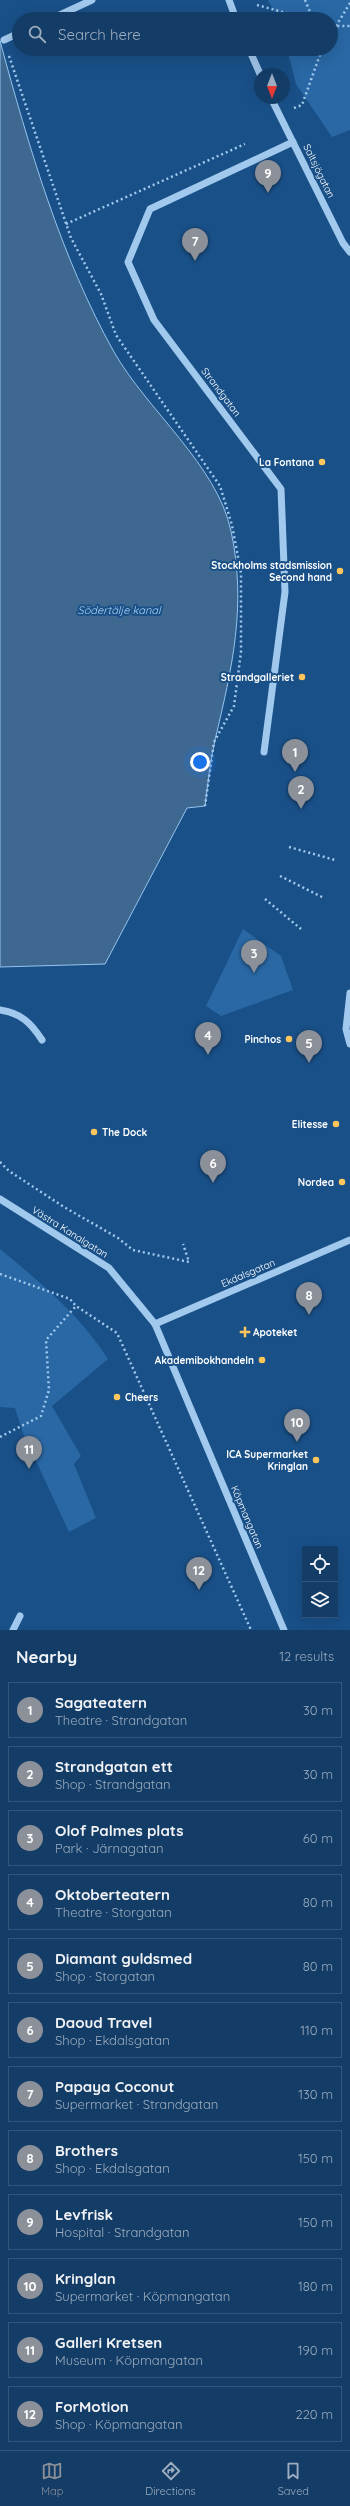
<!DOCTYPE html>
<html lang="en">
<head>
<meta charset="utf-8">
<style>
	body { margin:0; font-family:Quicksand,sans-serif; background:#20476f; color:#f1f3f6 }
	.controls { position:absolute; right:12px; bottom:12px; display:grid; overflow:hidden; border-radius:0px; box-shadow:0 4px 16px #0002 }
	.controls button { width:36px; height:36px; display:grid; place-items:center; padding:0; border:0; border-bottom:1px solid #32567a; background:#133c66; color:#f1f3f6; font:20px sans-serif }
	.compass { position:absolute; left:254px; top:68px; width:36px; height:36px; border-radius:50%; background:#133c66; box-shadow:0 4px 16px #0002; rotate:180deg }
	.you { position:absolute; left:200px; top:762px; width:14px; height:14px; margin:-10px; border:3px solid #fff; border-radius:50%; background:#1a73e8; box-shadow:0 0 0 6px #1a73e833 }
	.badge { display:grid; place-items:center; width:26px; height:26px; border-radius:50%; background:#8c9099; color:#fff; font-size:13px; font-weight:700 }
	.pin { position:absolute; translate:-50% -33px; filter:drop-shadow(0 1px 2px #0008) }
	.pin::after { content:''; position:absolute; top:21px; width:14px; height:12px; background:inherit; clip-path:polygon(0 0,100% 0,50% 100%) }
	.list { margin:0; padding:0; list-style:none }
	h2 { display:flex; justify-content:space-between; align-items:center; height:52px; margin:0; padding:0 16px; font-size:17px }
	h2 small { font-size:13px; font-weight:400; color:#9dadbf }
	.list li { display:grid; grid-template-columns:26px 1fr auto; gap:12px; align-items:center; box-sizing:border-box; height:56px; margin:0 8px 8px; padding:0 8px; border:1px solid #32567a; border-radius:0px }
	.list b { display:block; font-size:15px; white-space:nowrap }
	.list p { margin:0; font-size:13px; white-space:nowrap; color:#9dadbf }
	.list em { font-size:13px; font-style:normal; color:#9dadbf }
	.icon { flex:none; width:22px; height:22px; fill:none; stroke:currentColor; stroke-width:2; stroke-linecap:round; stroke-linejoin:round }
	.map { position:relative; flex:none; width:350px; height:1630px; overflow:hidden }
	.search { position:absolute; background:#133c66; box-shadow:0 4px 16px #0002; left:12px; right:12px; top:12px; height:44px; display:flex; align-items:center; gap:10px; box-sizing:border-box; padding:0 14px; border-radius:22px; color:#9dadbf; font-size:15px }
	.sheet { height:820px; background:#133c66 }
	nav { display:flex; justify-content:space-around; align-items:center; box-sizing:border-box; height:56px; border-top:1px solid #32567a; background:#133c66; font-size:11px; color:#9dadbf }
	nav a { display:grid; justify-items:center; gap:2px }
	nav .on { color:#8c9099 }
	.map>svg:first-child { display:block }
	.green { fill:#2968a5 }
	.water { fill:#3f6890; stroke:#94c4ef }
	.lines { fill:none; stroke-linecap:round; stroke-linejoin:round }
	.path { stroke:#a1c8ed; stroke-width:2.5; stroke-dasharray:2 3; stroke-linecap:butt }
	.minor { stroke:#a1c8ed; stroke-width:7 }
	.poi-dot { fill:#ffc65d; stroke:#195088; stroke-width:1.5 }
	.labels { text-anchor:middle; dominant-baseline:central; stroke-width:4; stroke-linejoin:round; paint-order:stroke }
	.street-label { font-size:10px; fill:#fff; stroke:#195088 }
	.poi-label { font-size:10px; font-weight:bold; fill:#fff; stroke:#195088; text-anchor:end }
	.water-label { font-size:11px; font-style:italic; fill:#add2f4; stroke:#195088 }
</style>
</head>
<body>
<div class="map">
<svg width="350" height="1630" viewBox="0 0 350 1630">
	<rect width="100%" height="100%" fill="#195088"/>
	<g class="green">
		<path d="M 268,0 L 350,0 L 350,130 L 332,137 L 296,84 L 287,49 L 331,49 L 331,19 L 278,19 Z"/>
		<path d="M 243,929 L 281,956 L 293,990 L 221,1016 L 206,1006 Z"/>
		<path d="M 0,1249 C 41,1283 79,1314 108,1359 L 52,1406 L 81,1456 L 74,1464 L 96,1518 L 69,1532 L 23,1433 L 15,1408 L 0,1407 Z"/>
	</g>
	<path class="water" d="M 0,41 C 29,147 60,255 114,352 C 147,410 217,465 231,531 C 247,606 232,668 215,740 C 210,762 208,784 205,806 L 187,808 L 105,964 L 0,967 Z"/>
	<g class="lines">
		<g class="path">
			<path d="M 305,0 L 313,19"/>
			<path d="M 257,5 L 308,19"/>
			<path d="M 331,25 L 336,26 L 350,3"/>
			<path d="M 331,33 L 336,26 L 350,26"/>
			<path d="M 9,56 L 71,238 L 101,294 L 116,335 L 220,486 L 232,525 L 241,573 L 241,652 L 234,706 L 214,742 L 205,806"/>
			<path d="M 294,108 L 302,105 L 322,49"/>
			<path d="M 66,224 L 245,144"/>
			<path d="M 289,847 L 335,860"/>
			<path d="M 280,876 L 324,898"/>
			<path d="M 265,899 L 301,929"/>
			<path d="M 0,1162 L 9,1171 L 64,1207 L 118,1238 L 133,1250 L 189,1262 L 183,1244"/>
			<path d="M 0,1274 L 70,1299 L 76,1306 L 117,1333 L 251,1630"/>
			<path d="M 0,1437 L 41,1416 L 49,1390 L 46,1340 L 76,1306"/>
		</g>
		<g class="minor">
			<path d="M 229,0 L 236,19"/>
			<path d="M 51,19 L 92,0"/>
			<path d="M 4,40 L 19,33"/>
			<path d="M 249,49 L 260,74"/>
			<path d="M 271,98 L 343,243 L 350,252"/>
			<path d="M 264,752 L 285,592 L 281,489 L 154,320 L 128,262 L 150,209 L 293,142"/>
			<path d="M 350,993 L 346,1029 L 350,1044"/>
			<path d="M 0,1010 C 21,1013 31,1023 42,1040"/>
			<path d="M 0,1199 L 109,1268 L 155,1324 L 284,1630"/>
			<path d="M 155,1324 L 350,1240"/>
			<path d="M 13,1630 L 20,1616"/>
		</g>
	</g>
	<g class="poi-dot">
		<circle cx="322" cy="462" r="4"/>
		<circle cx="340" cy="571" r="4"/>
		<circle cx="302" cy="677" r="4"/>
		<circle cx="289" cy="1039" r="4"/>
		<circle cx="336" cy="1124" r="4"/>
		<circle cx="94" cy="1132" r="4"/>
		<circle cx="342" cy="1182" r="4"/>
		<path d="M243 1326h4v4h4v4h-4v4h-4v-4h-4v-4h4z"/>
		<circle cx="262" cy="1360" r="4"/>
		<circle cx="117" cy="1397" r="4"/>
		<circle cx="316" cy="1460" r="4"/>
	</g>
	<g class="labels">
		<g class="street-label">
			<text transform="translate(319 171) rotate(64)">Saltsjögatan</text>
			<text transform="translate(221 392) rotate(53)">Strandgatan</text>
			<text transform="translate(70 1232) rotate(32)">Västra Kanalgatan</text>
			<text transform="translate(248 1273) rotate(-23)">Ekdalsgatan</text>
			<text transform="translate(247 1517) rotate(67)">Köpmangatan</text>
		</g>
		<g class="poi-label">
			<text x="314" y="462">La Fontana</text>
			<text x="332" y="565">Stockholms stadsmission<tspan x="332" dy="12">Second hand</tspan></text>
			<text x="294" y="677">Strandgalleriet</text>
			<text x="281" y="1039">Pinchos</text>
			<text x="328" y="1124">Elitesse</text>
			<text x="102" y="1132" text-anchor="start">The Dock</text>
			<text x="334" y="1182">Nordea</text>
			<text x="253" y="1332" text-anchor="start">Apoteket</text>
			<text x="254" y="1360">Akademibokhandeln</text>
			<text x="125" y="1397" text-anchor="start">Cheers</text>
			<text x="308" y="1454">ICA Supermarket<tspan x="308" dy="12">Kringlan</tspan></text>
		</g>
		<g class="water-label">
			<text x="119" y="610">Södertälje kanal</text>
		</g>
	</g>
</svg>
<div class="controls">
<button><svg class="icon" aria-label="locate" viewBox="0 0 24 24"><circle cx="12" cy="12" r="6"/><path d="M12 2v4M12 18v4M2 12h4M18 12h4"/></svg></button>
<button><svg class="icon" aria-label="layers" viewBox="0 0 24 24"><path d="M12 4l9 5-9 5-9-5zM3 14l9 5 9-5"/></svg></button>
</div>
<svg class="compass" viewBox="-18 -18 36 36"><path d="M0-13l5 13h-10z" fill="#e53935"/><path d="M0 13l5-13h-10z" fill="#9dadbf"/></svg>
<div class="you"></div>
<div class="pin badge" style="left:295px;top:772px">1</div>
<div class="pin badge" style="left:301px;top:809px">2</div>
<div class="pin badge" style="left:254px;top:973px">3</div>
<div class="pin badge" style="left:208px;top:1055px">4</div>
<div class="pin badge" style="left:309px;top:1063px">5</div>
<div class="pin badge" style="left:213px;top:1183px">6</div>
<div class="pin badge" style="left:195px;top:261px">7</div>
<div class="pin badge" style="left:309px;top:1315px">8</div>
<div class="pin badge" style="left:268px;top:193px">9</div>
<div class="pin badge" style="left:297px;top:1442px">10</div>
<div class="pin badge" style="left:29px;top:1469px">11</div>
<div class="pin badge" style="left:199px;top:1590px">12</div>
<div class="search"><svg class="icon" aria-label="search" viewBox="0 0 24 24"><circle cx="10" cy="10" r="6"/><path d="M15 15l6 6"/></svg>Search here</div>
</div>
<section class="sheet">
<h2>Nearby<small>12 results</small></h2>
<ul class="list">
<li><span class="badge">1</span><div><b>Sagateatern</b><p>Theatre · Strandgatan</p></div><em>30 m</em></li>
<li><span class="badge">2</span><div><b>Strandgatan ett</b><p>Shop · Strandgatan</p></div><em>30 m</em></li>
<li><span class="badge">3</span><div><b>Olof Palmes plats</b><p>Park · Järnagatan</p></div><em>60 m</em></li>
<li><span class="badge">4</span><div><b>Oktoberteatern</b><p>Theatre · Storgatan</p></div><em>80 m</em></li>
<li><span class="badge">5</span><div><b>Diamant guldsmed</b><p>Shop · Storgatan</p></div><em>80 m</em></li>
<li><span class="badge">6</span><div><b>Daoud Travel</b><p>Shop · Ekdalsgatan</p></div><em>110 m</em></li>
<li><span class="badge">7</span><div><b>Papaya Coconut</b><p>Supermarket · Strandgatan</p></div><em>130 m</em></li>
<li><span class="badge">8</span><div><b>Brothers</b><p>Shop · Ekdalsgatan</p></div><em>150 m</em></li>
<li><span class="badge">9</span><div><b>Levfrisk</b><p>Hospital · Strandgatan</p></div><em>150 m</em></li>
<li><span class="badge">10</span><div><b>Kringlan</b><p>Supermarket · Köpmangatan</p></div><em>180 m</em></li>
<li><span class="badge">11</span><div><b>Galleri Kretsen</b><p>Museum · Köpmangatan</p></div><em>190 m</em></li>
<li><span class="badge">12</span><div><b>ForMotion</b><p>Shop · Köpmangatan</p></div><em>220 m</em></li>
</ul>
</section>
<nav>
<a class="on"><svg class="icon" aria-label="map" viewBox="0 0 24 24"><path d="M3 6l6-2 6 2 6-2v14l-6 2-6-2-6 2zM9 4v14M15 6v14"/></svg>Map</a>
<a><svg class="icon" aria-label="directions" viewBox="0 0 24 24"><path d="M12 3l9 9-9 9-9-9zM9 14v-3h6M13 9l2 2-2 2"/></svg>Directions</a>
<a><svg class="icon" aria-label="saved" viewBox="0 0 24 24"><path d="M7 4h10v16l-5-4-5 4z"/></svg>Saved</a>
</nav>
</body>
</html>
